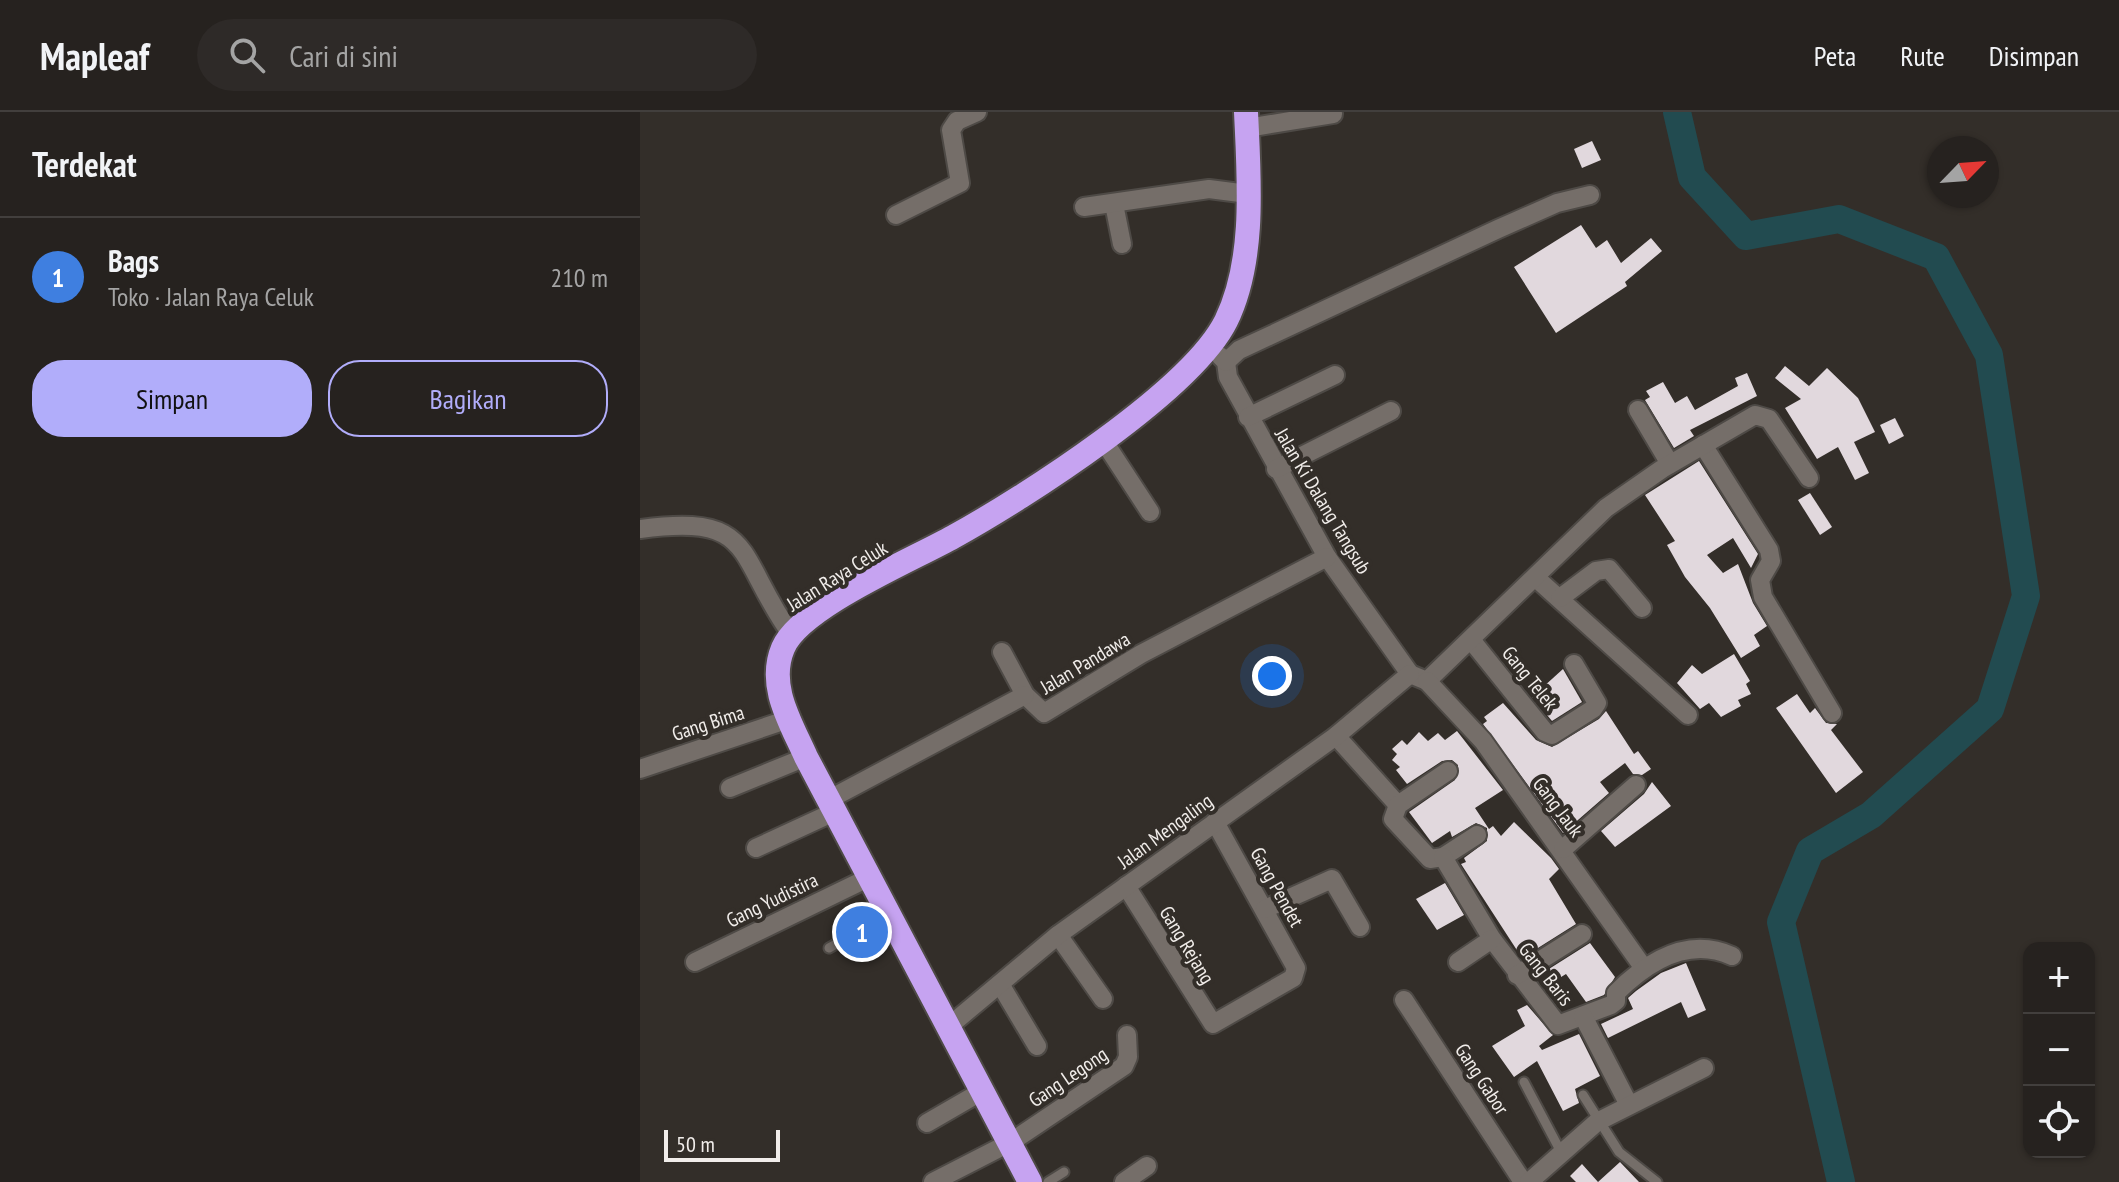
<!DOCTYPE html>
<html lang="id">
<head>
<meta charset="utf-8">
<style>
	body { margin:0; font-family:"PT Sans Narrow",sans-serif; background:#2e2a28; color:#f1f3f6 }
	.controls { position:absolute; right:24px; bottom:24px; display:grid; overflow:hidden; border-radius:16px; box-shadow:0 2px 6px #0004 }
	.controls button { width:72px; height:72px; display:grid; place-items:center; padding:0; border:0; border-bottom:2px solid #423f3d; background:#26221f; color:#f1f3f6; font:40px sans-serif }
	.compass { position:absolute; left:1287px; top:24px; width:72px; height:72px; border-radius:50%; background:#26221f; box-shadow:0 2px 6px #0004; rotate:65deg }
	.scale { position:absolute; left:24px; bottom:20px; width:116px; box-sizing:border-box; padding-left:8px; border:4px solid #f1edea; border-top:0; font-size:22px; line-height:28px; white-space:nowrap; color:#f1edea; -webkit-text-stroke:6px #332e29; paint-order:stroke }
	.you { position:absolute; left:632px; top:564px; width:28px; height:28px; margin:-20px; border:6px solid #fff; border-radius:50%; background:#1a73e8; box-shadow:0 0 0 12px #1a73e833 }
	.badge { display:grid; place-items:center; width:52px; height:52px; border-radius:50%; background:#b1adfa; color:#fff; font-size:26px; font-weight:700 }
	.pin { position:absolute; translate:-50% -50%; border:4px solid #fff; box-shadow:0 2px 8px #0006 }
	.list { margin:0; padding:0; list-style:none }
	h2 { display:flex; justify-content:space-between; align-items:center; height:104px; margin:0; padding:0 32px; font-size:34px }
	h2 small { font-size:26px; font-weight:400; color:#a4a4a4 }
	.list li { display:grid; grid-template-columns:52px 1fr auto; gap:24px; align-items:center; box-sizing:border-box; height:120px; padding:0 32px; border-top:2px solid #423f3d }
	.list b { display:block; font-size:30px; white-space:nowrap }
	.list p { margin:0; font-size:26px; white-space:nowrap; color:#a4a4a4 }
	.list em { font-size:26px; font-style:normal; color:#a4a4a4 }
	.actions { display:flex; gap:16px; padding:24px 32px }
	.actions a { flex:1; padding:18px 0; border:2px solid #b1adfa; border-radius:32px; text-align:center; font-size:28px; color:#b1adfa }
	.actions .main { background:#b1adfa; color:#111 }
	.icon { flex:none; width:44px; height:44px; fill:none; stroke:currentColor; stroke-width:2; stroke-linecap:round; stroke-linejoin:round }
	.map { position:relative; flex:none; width:1479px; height:1070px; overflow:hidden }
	header { display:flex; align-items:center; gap:48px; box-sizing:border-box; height:112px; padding:0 40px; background:#26221f; border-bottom:2px solid #423f3d }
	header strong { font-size:38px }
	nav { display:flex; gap:44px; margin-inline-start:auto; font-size:28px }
	.search { width:560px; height:72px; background:#2e2a28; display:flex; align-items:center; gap:20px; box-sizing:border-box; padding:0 28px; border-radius:44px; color:#a4a4a4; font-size:30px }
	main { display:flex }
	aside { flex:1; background:#26221f }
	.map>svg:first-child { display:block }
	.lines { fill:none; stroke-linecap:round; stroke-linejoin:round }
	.river { stroke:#224b50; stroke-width:28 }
	.building { fill:#e1d8dd }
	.lane-casing { stroke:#4e4a46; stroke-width:13 }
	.street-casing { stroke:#4e4a46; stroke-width:22 }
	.highway-casing { stroke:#4e4a46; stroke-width:28 }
	.lane { stroke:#756e69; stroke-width:9 }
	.street { stroke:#756e69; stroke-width:18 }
	.highway { stroke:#c6a3f1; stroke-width:24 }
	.labels { text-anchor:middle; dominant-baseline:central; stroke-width:8; stroke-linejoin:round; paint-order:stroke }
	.street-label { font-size:20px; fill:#f1edea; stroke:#332e29 }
</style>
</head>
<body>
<header>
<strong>Mapleaf</strong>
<div class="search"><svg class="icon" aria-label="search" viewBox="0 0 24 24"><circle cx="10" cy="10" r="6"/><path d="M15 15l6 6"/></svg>Cari di sini</div>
<nav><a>Peta</a><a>Rute</a><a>Disimpan</a></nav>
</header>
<main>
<aside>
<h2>Terdekat<small></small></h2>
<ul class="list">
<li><span class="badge" style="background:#3f7fe0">1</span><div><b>Bags</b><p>Toko · Jalan Raya Celuk</p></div><em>210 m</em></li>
</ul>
<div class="actions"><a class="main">Simpan</a><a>Bagikan</a></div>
</aside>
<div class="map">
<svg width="1479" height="1070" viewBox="0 0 1479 1070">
	<rect width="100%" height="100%" fill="#332e29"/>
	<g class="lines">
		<path class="river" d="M 1037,0 L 1052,65 L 1106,124 L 1199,107 L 1296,145 L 1349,243 L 1386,484 L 1350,597 L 1231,703 L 1170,739 L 1141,810 L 1201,1070"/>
	</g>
	<g class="building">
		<path d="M 952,29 L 961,48 L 942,56 L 934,37 Z"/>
		<path d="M 941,113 L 956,136 L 967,128 L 981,151 L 1011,126 L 1022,139 L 985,170 L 987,174 L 916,221 L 874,155 Z"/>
		<path d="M 1145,254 L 1169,274 L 1187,256 L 1218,286 L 1235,320 L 1214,330 L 1229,361 L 1215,368 L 1198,335 L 1177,347 L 1145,296 L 1161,287 L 1135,266 Z"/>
		<path d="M 1107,261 L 1117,284 L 1050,318 L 1054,324 L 1034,336 L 1005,288 L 1010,285 L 1006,279 L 1023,270 L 1035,291 L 1047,284 L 1055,298 L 1098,274 L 1095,266 Z"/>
		<path d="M 1255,306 L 1264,324 L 1249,332 L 1240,313 Z"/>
		<path d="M 1059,349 L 1118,442 L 1111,456 L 1093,426 L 1067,443 L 1083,461 L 1098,452 L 1113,491 L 1127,514 L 1114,523 L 1120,534 L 1101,546 L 1070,496 L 1045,465 L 1027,433 L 1035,429 L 1005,383 Z"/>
		<path d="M 1170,381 L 1192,415 L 1180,423 L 1158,388 Z"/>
		<path d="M 1094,542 L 1110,569 L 1106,572 L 1111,582 L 1098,588 L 1101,594 L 1081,605 L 1069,591 L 1060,597 L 1037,571 L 1052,553 L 1062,562 Z"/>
		<path d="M 923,557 L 942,590 L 912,609 L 892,585 Z"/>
		<path d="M 1157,582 L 1170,601 L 1175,596 L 1186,611 L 1197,612 L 1191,618 L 1223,660 L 1196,681 L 1136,596 Z"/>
		<path d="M 863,591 L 896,628 L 912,635 L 959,607 L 966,599 L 994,642 L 998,639 L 1011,657 L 1002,663 L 993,662 L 985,651 L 960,670 L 969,681 L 923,721 L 843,612 L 847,609 L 844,605 Z"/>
		<path d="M 817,619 L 863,678 L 835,696 L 849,717 L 853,714 L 861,724 L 874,710 L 911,746 L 919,757 L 909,767 L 936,812 L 882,846 L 821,752 L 826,750 L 824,746 L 847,729 L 847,716 L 836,711 L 812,725 L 810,719 L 792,731 L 769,700 L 815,668 L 818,653 L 812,648 L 802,649 L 767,672 L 756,658 L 760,655 L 752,648 L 757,642 L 752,637 L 762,628 L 767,633 L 779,620 L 788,629 L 798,621 L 805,628 Z"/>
		<path d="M 1012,670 L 1031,694 L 975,735 L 961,719 L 1004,682 Z"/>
		<path d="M 805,771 L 824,803 L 797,818 L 776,787 Z"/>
		<path d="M 950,831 L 975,865 L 964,883 L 946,890 L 926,862 L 908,873 L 901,862 Z"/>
		<path d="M 1046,851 L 1066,898 L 1048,906 L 1041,890 L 968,926 L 961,912 L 993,897 L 988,886 L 996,879 L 1021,861 Z"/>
		<path d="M 887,893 L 913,923 L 899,934 L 902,938 L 939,922 L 960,964 L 935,977 L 939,991 L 923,999 L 897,949 L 874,965 L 852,934 L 885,914 L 877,898 Z"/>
		<path d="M 980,1050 L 999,1070 L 936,1070 L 930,1064 L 942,1052 L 958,1070 Z"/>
	</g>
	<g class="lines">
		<g class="lane-casing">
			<g id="lane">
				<path d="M 189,836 L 248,803"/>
				<path d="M 884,970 L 921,1040"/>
				<path d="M 943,983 L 979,1040 L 1017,1070"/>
				<path d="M 408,1070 L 424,1060"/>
			</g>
		</g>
		<g class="street-casing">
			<g id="street">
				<path d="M 607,16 L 693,2"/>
				<path d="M 474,92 L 482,132"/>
				<path d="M 444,95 L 569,77 L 608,82"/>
				<path d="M 256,103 L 320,71 L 311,18 L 317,9 L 337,0"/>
				<path d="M 580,244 L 586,250 L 588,265 L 687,445 L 770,562"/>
				<path d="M 586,250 L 599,238 L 858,117 L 917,91 L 950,83"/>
				<path d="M 998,298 L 1030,352"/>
				<path d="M 608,305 L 695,263"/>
				<path d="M 463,328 L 510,400"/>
				<path d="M 1063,333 L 1129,438 L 1131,449 L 1120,468 L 1123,485 L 1192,601"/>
				<path d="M 636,357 L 751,299"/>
				<path d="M 0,417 C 117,401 95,443 151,522"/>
				<path d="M 896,466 L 1048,603"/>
				<path d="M 920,486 L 956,459 L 969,457 L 1002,496"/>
				<path d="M 832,529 L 905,620 L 912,623 L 953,597 L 957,591 L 934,552"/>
				<path d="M 362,540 L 385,583 L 404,601 L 501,542 L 687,445"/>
				<path d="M 770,562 L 787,569 L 966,396 L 1022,357 L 1115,303 L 1129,307 L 1169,366"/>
				<path d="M 787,569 L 843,629 L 1003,855"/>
				<path d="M 696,624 L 758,693"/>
				<path d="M 0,657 L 149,607"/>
				<path d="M 808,659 L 758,693 L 753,707 L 790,747 L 803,745 L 837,723"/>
				<path d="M 90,676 L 166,645"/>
				<path d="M 188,688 L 385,583"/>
				<path d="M 116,736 L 194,700"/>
				<path d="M 923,737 L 996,673"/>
				<path d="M 803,745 L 852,827 L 918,913 L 971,893 L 976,889 L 976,881 C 1007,850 1048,824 1092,844"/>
				<path d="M 486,774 L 573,912 L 653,866 L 656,856 L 575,710"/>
				<path d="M 625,797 L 692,767 L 720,815"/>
				<path d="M 418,823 L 463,887"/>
				<path d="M 55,850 L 228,766"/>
				<path d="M 818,850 L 852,827"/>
				<path d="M 877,863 L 942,822"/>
				<path d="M 360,872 L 397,934"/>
				<path d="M 764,888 L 883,1070"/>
				<path d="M 943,904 L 988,991"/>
				<path d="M 308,915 L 418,823 L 696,624 L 770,562"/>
				<path d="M 287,1011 L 344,978"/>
				<path d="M 293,1070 L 371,1030 L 484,954 L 488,945 L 487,923"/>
				<path d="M 484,1070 L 507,1054"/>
				<path d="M 889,1070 L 957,1010 L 1064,956"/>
			</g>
		</g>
		<g class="highway-casing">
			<path id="highway" d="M 390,1070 L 166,645 C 151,611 127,574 143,536 C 160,495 272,448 313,425 C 384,386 551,279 586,209 C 616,148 609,66 606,0"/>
		</g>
		<use href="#lane" class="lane"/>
		<use href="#street" class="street"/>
		<use href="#highway" class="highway"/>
	</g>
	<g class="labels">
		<g class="street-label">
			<text transform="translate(683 389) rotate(59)">Jalan Ki Dalang Tangsub</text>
			<text transform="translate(197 464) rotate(-32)">Jalan Raya Celuk</text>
			<text transform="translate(445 551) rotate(-31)">Jalan Pandawa</text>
			<text transform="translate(890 566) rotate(51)">Gang Telek</text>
			<text transform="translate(68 611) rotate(-18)">Gang Bima</text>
			<text transform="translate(918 695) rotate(53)">Gang Jauk</text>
			<text transform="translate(525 719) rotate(-36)">Jalan Mengaling</text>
			<text transform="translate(637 775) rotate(61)">Gang Pendet</text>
			<text transform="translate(132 788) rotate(-26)">Gang Yudistira</text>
			<text transform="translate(547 833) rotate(59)">Gang Rejang</text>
			<text transform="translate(906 862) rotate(52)">Gang Baris</text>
			<text transform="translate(428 965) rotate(-34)">Gang Legong</text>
			<text transform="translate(842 967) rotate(57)">Gang Gabor</text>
		</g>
	</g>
</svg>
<div class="controls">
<button>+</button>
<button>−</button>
<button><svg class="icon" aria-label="locate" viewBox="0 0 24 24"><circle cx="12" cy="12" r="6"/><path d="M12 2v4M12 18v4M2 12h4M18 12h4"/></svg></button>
</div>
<svg class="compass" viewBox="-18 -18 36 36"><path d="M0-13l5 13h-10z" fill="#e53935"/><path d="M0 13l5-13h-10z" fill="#a4a4a4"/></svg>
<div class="scale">50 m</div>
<div class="you"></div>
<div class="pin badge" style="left:222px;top:820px;background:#3f7fe0">1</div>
</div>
</main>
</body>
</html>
